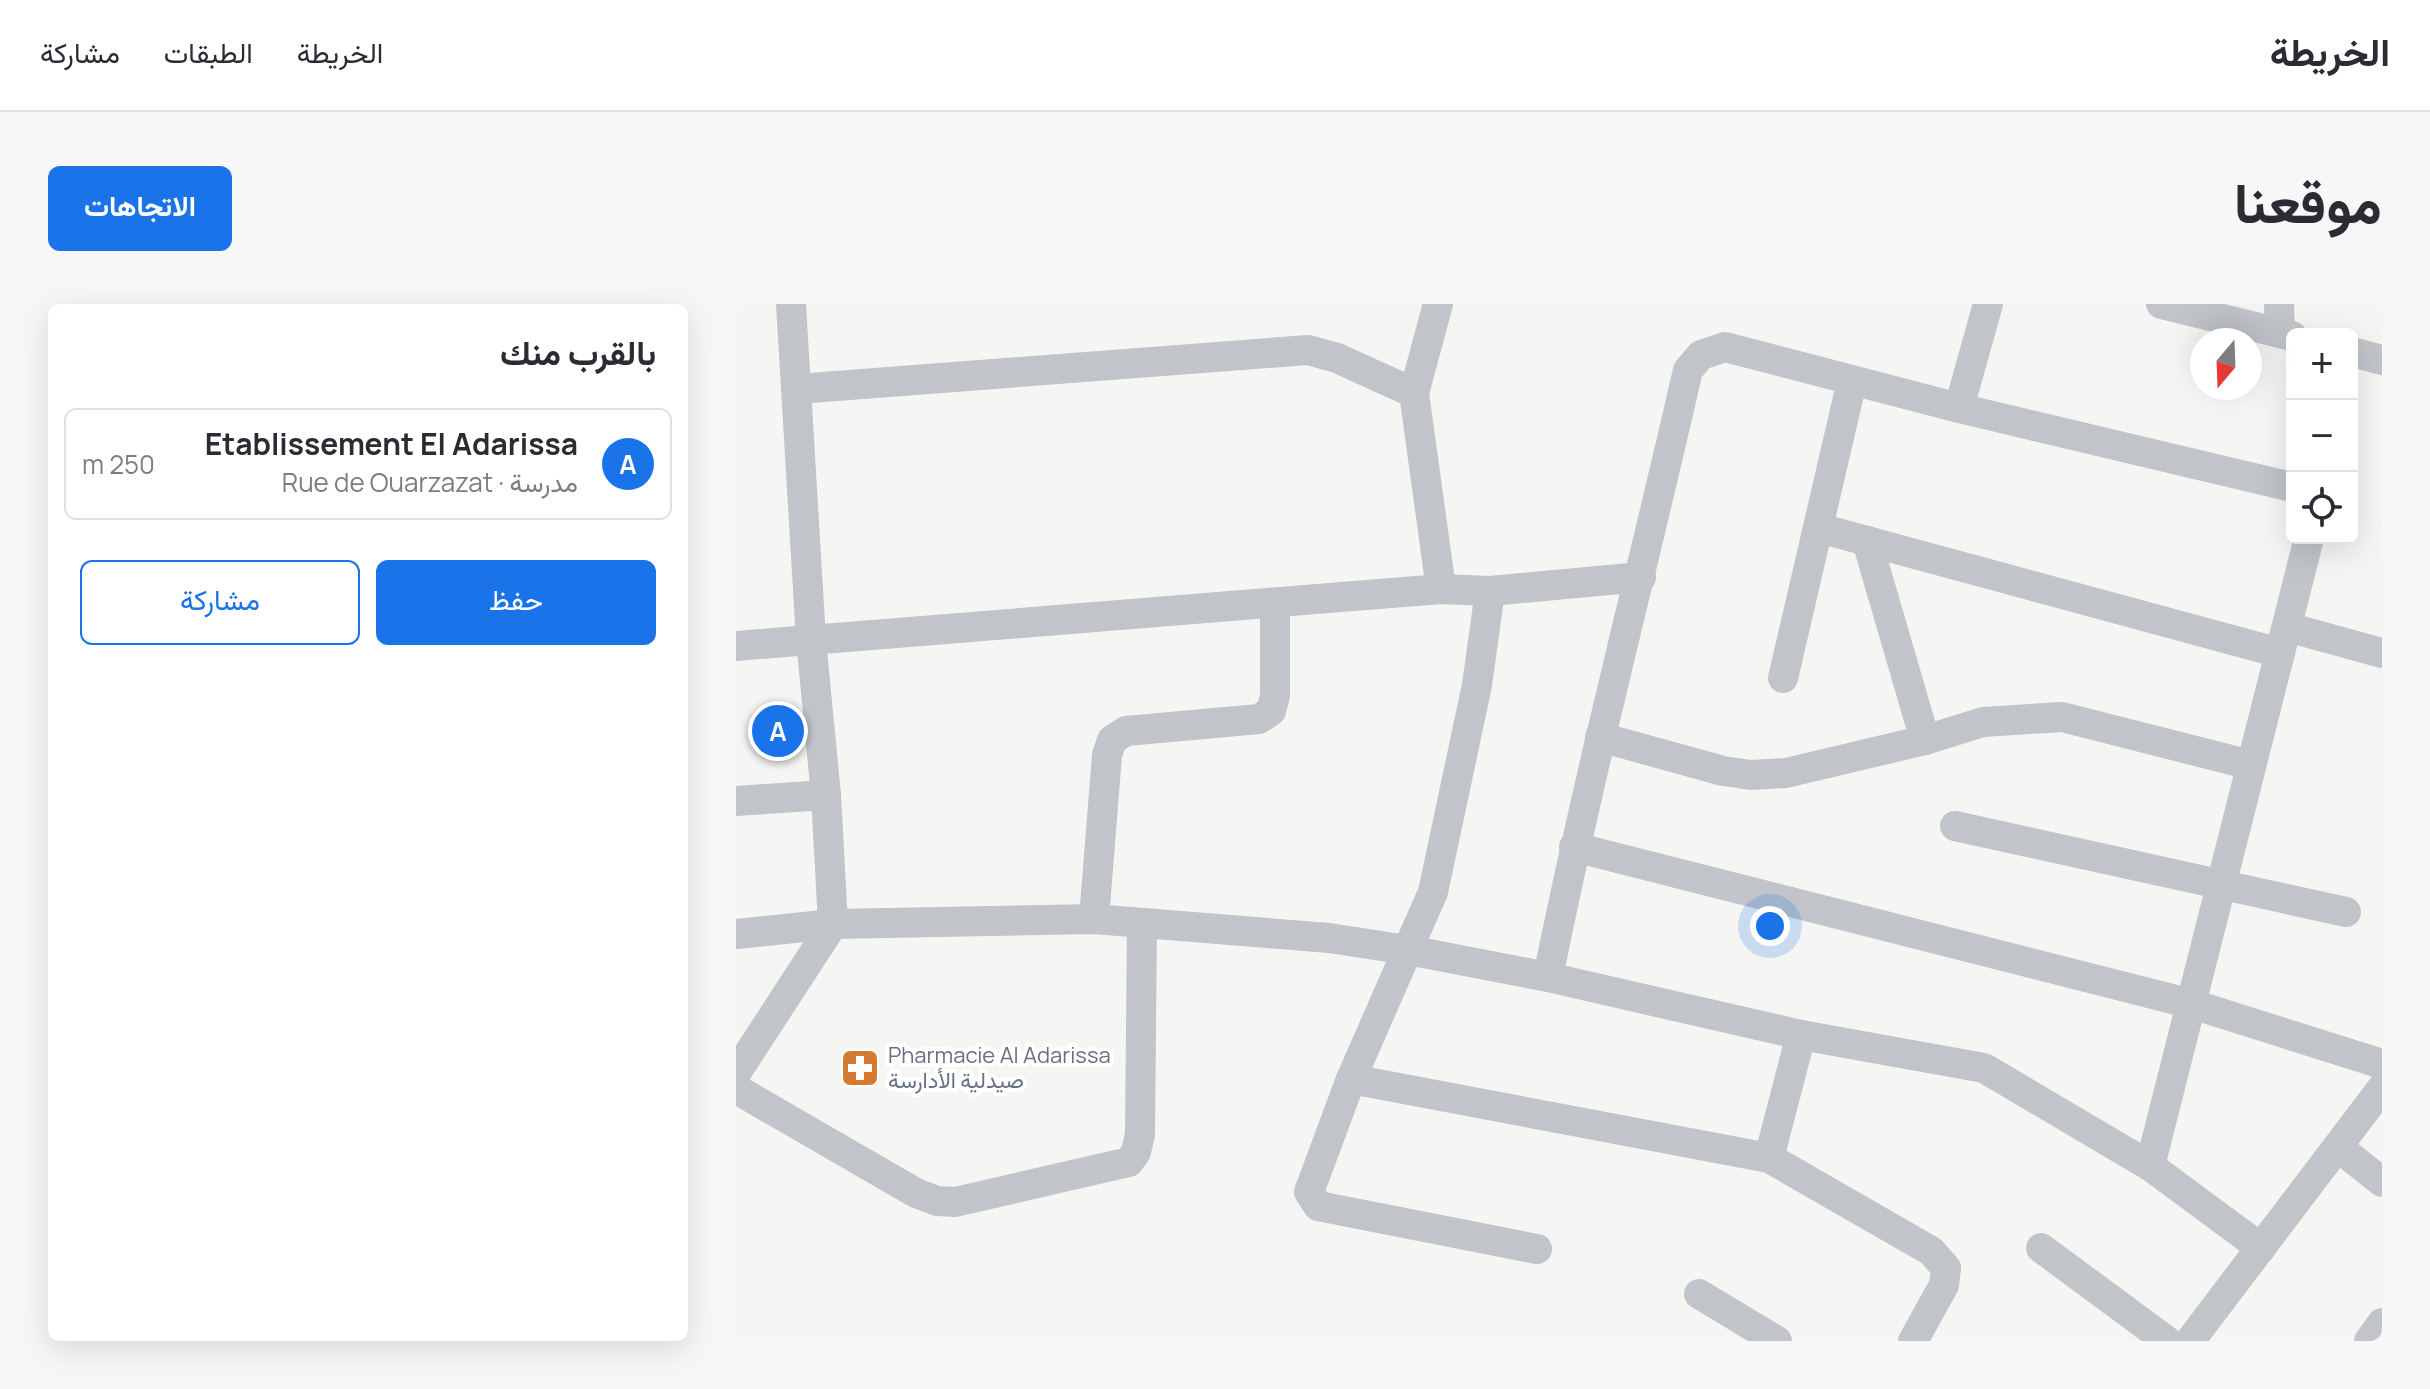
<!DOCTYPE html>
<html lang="ar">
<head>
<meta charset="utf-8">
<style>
	body { margin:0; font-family:Manrope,Vazirmatn,sans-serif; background:#f7f7f7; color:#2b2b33; direction:rtl }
	.controls { position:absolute; right:24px; top:24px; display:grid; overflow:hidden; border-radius:12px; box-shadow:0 8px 32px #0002 }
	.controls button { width:72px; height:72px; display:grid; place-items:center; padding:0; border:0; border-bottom:2px solid #e1e1e2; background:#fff; color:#2b2b33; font:40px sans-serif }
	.compass { position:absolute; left:1454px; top:24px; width:72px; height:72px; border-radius:50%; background:#fff; box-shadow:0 8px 32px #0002; rotate:199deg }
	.you { position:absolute; left:1034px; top:622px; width:28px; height:28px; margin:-20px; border:6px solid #fff; border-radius:50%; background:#1a73e8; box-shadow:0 0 0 12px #1a73e833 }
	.badge { display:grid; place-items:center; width:52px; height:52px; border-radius:50%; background:#1a73e8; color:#fff; font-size:26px; font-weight:700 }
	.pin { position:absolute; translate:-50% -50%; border:4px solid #fff; box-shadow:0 2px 8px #0006 }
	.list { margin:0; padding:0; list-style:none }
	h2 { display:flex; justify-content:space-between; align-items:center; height:104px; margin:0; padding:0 32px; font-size:34px }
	h2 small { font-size:26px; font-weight:400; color:#7c7c81 }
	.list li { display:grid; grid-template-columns:52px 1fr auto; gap:24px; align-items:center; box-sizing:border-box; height:112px; margin:0 16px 16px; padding:0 16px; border:2px solid #e1e1e2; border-radius:12px }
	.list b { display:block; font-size:30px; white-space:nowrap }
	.list p { margin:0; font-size:26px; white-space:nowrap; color:#7c7c81 }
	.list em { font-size:26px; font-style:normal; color:#7c7c81 }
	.actions { display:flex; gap:16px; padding:24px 32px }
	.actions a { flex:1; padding:18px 0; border:2px solid #1a73e8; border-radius:12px; text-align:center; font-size:28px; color:#1a73e8 }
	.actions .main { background:#1a73e8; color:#fff }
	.icon { flex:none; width:44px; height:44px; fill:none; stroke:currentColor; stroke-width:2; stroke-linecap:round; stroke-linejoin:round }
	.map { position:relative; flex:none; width:1646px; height:1037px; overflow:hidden; direction:ltr; border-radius:12px }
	header { display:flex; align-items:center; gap:48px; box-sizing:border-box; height:112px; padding:0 40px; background:#fff; border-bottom:2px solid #e1e1e2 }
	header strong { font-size:38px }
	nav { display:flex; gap:44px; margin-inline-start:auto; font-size:28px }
	.intro { display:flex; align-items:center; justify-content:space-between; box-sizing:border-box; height:192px; padding:0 48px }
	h1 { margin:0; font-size:56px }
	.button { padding:20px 36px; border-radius:12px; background:#1a73e8; color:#fff; font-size:28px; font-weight:700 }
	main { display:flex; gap:48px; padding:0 48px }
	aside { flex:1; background:#fff; border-radius:12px; box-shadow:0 8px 32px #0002 }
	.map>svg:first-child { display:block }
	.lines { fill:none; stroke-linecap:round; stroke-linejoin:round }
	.minor { stroke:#c1c4c8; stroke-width:30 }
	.labels { text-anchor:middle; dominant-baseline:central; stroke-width:8; stroke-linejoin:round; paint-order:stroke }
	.poi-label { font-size:22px; fill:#677082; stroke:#fff; text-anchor:start }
</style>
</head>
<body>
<header>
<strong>الخريطة</strong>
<nav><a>الخريطة</a><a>الطبقات</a><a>مشاركة</a></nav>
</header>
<div class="intro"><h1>موقعنا</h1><a class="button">الاتجاهات</a></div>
<main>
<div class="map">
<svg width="1646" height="1037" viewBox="0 0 1646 1037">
	<rect width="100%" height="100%" fill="#f5f6f3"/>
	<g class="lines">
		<g class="minor">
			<path d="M 1425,0 L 1556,32"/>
			<path d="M 1543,0 L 1544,28"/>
			<path d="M 1616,48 L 1646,56"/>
			<path d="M 61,85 L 572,46 L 601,54 L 678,89 L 705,285"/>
			<path d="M 678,89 L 702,0"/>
			<path d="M 1223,104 L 1556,183"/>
			<path d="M 1083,224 L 1544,349"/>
			<path d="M 1131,237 L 1189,436"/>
			<path d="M 754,287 L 741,381 L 697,588 L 615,775 L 573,888 L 582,902 L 801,945"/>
			<path d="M 1551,323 L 1646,349"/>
			<path d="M 0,342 L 705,285 L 754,287 L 905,273"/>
			<path d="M 1047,374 L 1116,77"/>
			<path d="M 864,433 L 987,467 L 1015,471 L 1050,469 L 1189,436 L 1247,418 L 1326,413 L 1515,461"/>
			<path d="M 0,497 L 90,491"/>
			<path d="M 1219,522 L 1610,608"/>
			<path d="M 838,543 L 1456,700 L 1646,760"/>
			<path d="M 358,615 L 371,451 L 376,436 L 390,427 L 523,415 L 535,407 L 539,392 L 539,301"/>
			<path d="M 0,630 L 97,620 L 358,615 L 593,634 L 672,646 L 812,673 L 1065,731 L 1248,764 L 1414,862 L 1525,944"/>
			<path d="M 812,673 C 853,469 906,268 952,66 L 965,51 L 989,43 L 1223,104 L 1252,0"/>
			<path d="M 0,769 L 97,620 L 90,491 L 75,336 L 55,0"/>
			<path d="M 615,775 L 1033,854 L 1195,947 L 1210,964 L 1208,981 L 1177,1037"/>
			<path d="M 0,785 L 180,889 L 201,897 L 219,898 L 393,858 L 400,848 L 404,830 L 406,620"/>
			<path d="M 1602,843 L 1646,878"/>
			<path d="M 1033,854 L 1065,731"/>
			<path d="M 1414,862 L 1573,234"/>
			<path d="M 1305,944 L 1431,1037"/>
			<path d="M 963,990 L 1041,1037"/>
			<path d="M 1454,1037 L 1646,784"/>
			<path d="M 1633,1037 L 1646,1019"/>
		</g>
	</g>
	<defs>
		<g id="pharmacy-square" transform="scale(2)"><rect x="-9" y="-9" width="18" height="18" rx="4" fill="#d67a32" stroke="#fff"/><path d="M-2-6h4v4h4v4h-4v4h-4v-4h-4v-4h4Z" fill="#fff"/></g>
	</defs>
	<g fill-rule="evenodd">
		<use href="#pharmacy-square" x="124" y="764"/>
	</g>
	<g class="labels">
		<g class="poi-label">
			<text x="152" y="751">Pharmacie Al Adarissa<tspan x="152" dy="25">صيدلية الأدارسة</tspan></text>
		</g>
	</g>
</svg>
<div class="controls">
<button>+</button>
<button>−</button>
<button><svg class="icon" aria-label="locate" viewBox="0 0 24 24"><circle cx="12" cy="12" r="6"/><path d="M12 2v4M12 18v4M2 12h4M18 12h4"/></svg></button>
</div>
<svg class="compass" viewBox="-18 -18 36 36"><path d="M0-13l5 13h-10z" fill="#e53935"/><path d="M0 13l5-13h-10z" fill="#7c7c81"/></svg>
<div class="you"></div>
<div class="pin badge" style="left:42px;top:427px">A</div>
</div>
<aside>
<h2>بالقرب منك<small></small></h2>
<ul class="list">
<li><span class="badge">A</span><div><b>Etablissement El Adarissa</b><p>مدرسة · Rue de Ouarzazat</p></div><em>250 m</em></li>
</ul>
<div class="actions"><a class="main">حفظ</a><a>مشاركة</a></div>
</aside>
</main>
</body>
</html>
